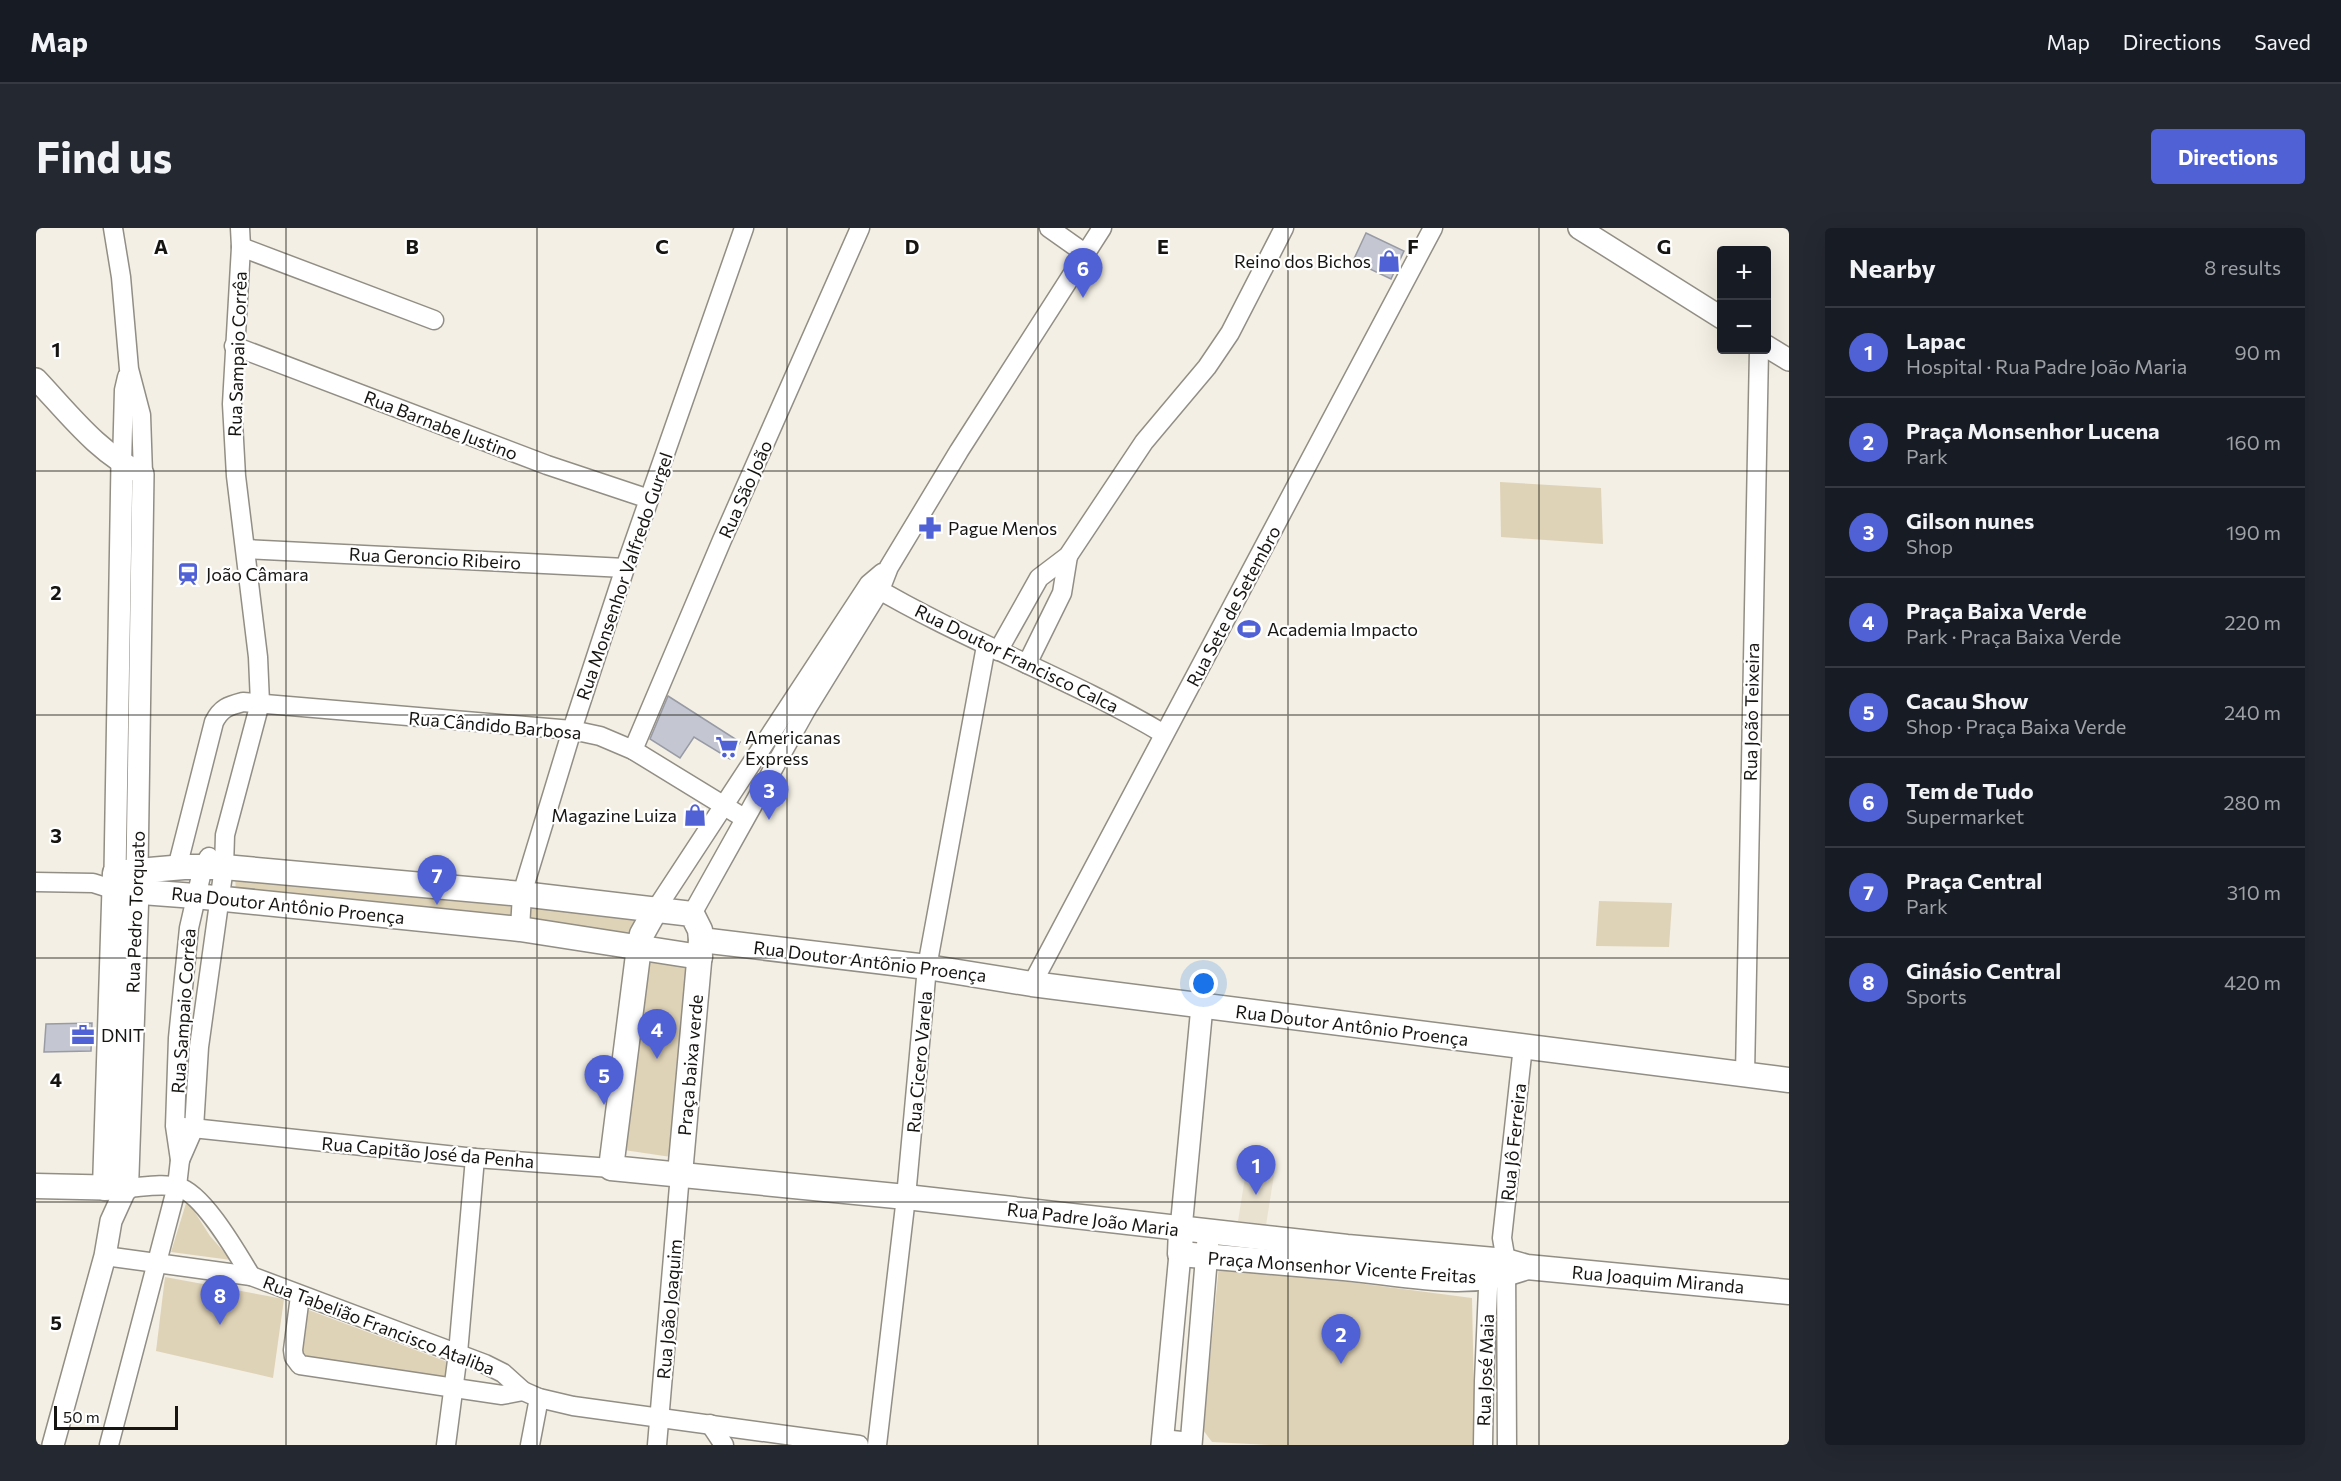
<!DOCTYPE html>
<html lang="en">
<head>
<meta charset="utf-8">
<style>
	body { margin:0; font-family:Commissioner,sans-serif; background:#242831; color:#f1f3f6 }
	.controls { position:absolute; right:18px; top:18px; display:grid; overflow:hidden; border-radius:6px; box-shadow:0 6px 24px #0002 }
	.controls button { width:54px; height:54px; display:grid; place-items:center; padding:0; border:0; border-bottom:2px solid #363941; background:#171b24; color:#f1f3f6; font:30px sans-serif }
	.scale { position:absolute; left:18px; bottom:15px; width:124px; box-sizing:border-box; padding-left:6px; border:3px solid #171512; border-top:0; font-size:16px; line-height:21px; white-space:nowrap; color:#171512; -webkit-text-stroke:4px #fff; paint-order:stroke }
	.you { position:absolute; left:1168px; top:756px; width:21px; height:21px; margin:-15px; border:4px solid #fff; border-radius:50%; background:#1a73e8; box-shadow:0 0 0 9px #1a73e833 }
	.badge { display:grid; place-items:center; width:39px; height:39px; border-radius:50%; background:#5061d6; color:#fff; font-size:20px; font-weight:700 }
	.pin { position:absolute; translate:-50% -50px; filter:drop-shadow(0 2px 3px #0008) }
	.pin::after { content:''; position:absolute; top:32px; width:21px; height:18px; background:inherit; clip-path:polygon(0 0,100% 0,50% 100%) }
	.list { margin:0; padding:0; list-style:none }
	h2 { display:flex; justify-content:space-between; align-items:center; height:78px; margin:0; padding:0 24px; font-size:26px }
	h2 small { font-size:20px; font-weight:400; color:#9ea1a6 }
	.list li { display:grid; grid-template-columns:39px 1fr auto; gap:18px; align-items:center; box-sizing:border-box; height:90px; padding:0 24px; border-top:2px solid #363941 }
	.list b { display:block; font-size:22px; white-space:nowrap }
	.list p { margin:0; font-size:20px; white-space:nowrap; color:#9ea1a6 }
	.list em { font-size:20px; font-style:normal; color:#9ea1a6 }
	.map { position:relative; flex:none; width:1753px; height:1217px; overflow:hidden; border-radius:6px }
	header { display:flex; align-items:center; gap:36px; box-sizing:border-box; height:84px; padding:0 30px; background:#171b24; border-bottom:2px solid #363941 }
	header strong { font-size:28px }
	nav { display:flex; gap:33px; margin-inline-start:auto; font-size:21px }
	.intro { display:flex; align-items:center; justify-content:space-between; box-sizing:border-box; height:144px; padding:0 36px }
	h1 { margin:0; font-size:42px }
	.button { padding:15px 27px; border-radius:6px; background:#5061d6; color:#fff; font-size:21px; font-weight:700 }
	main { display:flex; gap:36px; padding:0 36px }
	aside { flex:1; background:#171b24; border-radius:6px; box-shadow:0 6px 24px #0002 }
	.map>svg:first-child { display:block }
	.built { fill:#e9e2d1 }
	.green { fill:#dfd3b7 }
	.building { fill:#c4c7d1; stroke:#989ba5; stroke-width:1.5 }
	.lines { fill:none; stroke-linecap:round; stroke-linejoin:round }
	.minor-casing { stroke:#928e85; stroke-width:21 }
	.tertiary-casing { stroke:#928e85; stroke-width:24 }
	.secondary-casing { stroke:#928e85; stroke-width:27 }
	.minor { stroke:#fff; stroke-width:18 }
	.tertiary { stroke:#fff; stroke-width:21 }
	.secondary { stroke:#fff; stroke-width:24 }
	.grid { fill:none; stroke:#171512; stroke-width:1.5; stroke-opacity:0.55 }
	.labels { text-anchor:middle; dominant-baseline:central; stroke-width:4.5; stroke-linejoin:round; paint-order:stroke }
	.poi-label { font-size:18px; fill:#171512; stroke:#fff; text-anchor:start }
	.street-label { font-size:18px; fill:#171512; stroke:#fff }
	.grid-label { font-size:20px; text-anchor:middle; font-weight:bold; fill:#171512; stroke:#fff; stroke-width:4.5; stroke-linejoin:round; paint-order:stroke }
</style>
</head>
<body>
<header>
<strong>Map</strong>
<nav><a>Map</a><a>Directions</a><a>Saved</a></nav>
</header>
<div class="intro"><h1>Find us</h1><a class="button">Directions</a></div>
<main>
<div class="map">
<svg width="1753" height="1217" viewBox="0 0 1753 1217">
	<rect width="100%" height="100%" fill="#f3efe4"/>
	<path class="built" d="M 1211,937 L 1239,941 L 1230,997 L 1202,993 Z"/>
	<g class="green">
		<path d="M 1464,254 L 1565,260 L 1567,316 L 1465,309 Z"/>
		<path d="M 199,647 L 608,686 L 598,708 L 200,667 Z"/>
		<path d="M 1563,673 L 1636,675 L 1633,719 L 1560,718 Z"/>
		<path d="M 607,733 L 653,740 L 635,929 L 588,922 Z"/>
		<path d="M 151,972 L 174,1008 L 195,1032 L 135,1024 Z"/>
		<path d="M 1183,1037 L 1436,1070 L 1439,1217 L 1234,1217 L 1176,1214 L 1167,1202 Z"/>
		<path d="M 129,1049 L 248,1071 L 237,1150 L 120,1123 Z"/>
		<path d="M 270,1081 L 414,1135 L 412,1154 L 263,1130 Z"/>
	</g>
	<g class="building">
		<path d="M 1330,5 L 1368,23 L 1355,51 L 1317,33 Z"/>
		<path d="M 632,468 L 704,514 L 694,531 L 658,509 L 644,530 L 614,511 Z"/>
		<path d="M 56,795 L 55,823 L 8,824 L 10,796 Z"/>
	</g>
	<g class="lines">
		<g class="minor-casing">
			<g id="minor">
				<path d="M 77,0 L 85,49 L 93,141 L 105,187 L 107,246"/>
				<path d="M 1013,0 L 1050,26"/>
				<path d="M 205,19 L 398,92"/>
				<path d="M 198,118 L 511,237 L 613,271"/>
				<path d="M 86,236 L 88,162 L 91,149"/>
				<path d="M 210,321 L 589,340"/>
				<path d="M 835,357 C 929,413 1034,450 1128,506"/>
				<path d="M 962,423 L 1003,350 L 1032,328 L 1108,214 L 1171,139 L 1194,105 L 1248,0"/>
				<path d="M 991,436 L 1026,365 L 1032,328"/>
				<path d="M 597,522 L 686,312 L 824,0"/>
				<path d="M 141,640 L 178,494 C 185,480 192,478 207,474 L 536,502 L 564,508 L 597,522 L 708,590"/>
				<path d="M 0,654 L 57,655 L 79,662"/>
				<path d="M 620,681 L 833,356 L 846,345"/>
				<path d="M 656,686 L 770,482 L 844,362 L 853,339 L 923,223 L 1066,0"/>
				<path d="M 484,701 L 486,666 L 536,502 L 589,340 L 708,0"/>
				<path d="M 996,756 L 1397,0"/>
				<path d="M 1709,847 L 1723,122"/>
				<path d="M 147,899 L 439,930 L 575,940"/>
				<path d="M 144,932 L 158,900 L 163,819 L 188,639 L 189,607 L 224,475 L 222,429 L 200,248 L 196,176 L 205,19 L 204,0"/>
				<path d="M 90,960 C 107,959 126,955 142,959 C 167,965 201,1025 215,1048"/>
				<path d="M 69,1028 L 215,1048 L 449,1136 L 467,1145 L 487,1163 L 503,1170 L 537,1178 L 823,1217"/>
				<path d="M 264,1068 L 257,1122 L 258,1129 L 264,1137 L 466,1167 L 487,1163"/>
				<path d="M 674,1196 L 688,1217"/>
				<path d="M 1126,1211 L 1155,1214"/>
				<path d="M 73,1217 L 141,958 L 144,932 L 139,898 L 142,810 L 153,700 L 167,639 L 173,629"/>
				<path d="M 410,1217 L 422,1125 L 439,930"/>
				<path d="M 494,1217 L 503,1170"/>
				<path d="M 621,1217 L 644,946"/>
				<path d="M 841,1217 L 870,969 L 891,739 L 950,418"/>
				<path d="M 1447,1217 L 1448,1153 L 1453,1038"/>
				<path d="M 1471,1217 L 1470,1033 L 1466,1010 L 1487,818"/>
			</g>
		</g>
		<g class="tertiary-casing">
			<g id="tertiary">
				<path d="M 1543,0 L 1686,90"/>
				<path d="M 1730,118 L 1753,132"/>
				<path d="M 0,151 C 33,186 63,226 107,246 L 101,642"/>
				<path d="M 79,645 L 86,236"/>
				<path d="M 1145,1001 L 1166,778"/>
				<path d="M 17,1217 L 69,1028 L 75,993 L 90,960"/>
				<path d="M 1126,1217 L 1144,1026"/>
				<path d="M 1155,1217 L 1172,1011"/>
			</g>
		</g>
		<g class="secondary-casing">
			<g id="secondary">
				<path d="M 79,662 L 159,668 L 484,701 L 664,729"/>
				<path d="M 620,681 L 606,706 L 603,719 L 575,940 L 870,969 L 1311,1019 L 1470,1033 L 1491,1039 L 1753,1064"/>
				<path d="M 665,712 L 891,739 L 996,756 L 1753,852"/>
				<path d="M 0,958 L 90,960 L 101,648"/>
				<path d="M 69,960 L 79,645 L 148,639 L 188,639 L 486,666 L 656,686 L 664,702 L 665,712 L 644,946"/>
				<path d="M 1145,1001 L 1144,1026 C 1198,1031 1253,1035 1308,1040 C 1366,1045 1432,1062 1488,1040"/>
			</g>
		</g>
		<use href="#minor" class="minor"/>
		<use href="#tertiary" class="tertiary"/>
		<use href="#secondary" class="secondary"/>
	</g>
	<path class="grid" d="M 250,0 L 250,1217M 501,0 L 501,1217M 751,0 L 751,1217M 1002,0 L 1002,1217M 1252,0 L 1252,1217M 1503,0 L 1503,1217M 0,243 L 1753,243M 0,487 L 1753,487M 0,730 L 1753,730M 0,974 L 1753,974"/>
	<defs>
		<g id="shop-bare" transform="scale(1.8)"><path d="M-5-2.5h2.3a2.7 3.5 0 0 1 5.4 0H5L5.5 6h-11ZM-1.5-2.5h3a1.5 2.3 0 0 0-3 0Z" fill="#5061d6" stroke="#fff" stroke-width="2.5" paint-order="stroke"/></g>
		<g id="pharmacy-bare" transform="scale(1.8)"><path d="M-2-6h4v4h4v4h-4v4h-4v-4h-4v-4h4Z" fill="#5061d6" stroke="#fff" stroke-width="2.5" paint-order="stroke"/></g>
		<g id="station-bare" transform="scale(1.8)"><path d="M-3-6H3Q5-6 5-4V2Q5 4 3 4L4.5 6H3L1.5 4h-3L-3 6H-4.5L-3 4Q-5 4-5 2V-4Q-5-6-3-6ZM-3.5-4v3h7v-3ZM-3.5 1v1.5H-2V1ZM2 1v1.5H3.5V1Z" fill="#5061d6" stroke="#fff" stroke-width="2.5" paint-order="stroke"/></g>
		<g id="stadium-bare" transform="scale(1.8)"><path d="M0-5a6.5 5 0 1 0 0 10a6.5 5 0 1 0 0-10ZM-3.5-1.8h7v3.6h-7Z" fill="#5061d6" stroke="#fff" stroke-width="2.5" paint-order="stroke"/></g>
		<g id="supermarket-bare" transform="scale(1.8)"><path d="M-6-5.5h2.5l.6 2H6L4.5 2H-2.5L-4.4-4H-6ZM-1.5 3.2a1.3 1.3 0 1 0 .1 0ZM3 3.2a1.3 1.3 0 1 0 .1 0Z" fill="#5061d6" stroke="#fff" stroke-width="2.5" paint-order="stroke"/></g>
		<g id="office-bare" transform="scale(1.8)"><path d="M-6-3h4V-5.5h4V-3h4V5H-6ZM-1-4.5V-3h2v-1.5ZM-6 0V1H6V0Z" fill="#5061d6" stroke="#fff" stroke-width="2.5" paint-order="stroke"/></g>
	</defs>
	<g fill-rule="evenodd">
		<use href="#shop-bare" x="1353" y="33"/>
		<use href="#pharmacy-bare" x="894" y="300"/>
		<use href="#station-bare" x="152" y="346"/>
		<use href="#stadium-bare" x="1213" y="401"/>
		<use href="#supermarket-bare" x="691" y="519"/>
		<use href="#shop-bare" x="659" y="587"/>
		<use href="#office-bare" x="47" y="807"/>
	</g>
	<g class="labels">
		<g class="poi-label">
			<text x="1335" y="33" text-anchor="end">Reino dos Bichos</text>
			<text x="912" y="300">Pague Menos</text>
			<text x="170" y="346">João Câmara</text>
			<text x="1231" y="401">Academia Impacto</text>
			<text x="709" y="509">Americanas<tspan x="709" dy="21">Express</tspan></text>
			<text x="641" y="587" text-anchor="end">Magazine Luiza</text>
			<text x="65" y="807">DNIT</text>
		</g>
		<g class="street-label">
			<text transform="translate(201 126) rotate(-88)">Rua Sampaio Corrêa</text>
			<text transform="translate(405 197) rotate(21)">Rua Barnabe Justino</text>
			<text transform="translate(709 261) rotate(-66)">Rua São João</text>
			<text transform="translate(399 330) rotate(3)">Rua Geroncio Ribeiro</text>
			<text transform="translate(588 348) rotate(-71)">Rua Monsenhor Valfredo Gurgel</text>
			<text transform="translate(1197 378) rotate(-62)">Rua Sete de Setembro</text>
			<text transform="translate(981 430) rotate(26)">Rua Doutor Francisco Calca</text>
			<text transform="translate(1715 484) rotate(-89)">Rua João Teixeira</text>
			<text transform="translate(459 497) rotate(5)">Rua Cândido Barbosa</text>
			<text transform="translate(252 677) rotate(6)">Rua Doutor Antônio Proença</text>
			<text transform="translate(99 684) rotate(-88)">Rua Pedro Torquato</text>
			<text transform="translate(834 733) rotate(7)">Rua Doutor Antônio Proença</text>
			<text transform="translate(147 783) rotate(-86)">Rua Sampaio Corrêa</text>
			<text transform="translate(1316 797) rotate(7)">Rua Doutor Antônio Proença</text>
			<text transform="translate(883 834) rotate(-85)">Rua Cicero Varela</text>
			<text transform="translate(654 837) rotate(-85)">Praça baixa verde</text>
			<text transform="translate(1477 914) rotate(-84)">Rua Jô Ferreira</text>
			<text transform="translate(392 924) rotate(5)">Rua Capitão José da Penha</text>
			<text transform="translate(1057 991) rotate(7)">Rua Padre João Maria</text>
			<text transform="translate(1306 1039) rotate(4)">Praça Monsenhor Vicente Freitas</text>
			<text transform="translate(1622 1051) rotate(5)">Rua Joaquim Miranda</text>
			<text transform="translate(633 1081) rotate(-85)">Rua João Joaquim</text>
			<text transform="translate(343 1097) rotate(21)">Rua Tabelião Francisco Ataliba</text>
			<text transform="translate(1449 1142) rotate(-88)">Rua José Maia</text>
		</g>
	</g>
	<g class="grid-label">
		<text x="125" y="26">A</text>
		<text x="376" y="26">B</text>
		<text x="626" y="26">C</text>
		<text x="876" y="26">D</text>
		<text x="1127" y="26">E</text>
		<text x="1377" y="26">F</text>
		<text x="1628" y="26">G</text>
		<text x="20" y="129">1</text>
		<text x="20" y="372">2</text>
		<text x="20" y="615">3</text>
		<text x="20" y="859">4</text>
		<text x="20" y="1102">5</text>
	</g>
</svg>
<div class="controls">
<button>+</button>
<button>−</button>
</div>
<div class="scale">50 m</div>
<div class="you"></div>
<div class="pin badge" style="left:1220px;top:967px">1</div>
<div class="pin badge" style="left:1305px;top:1136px">2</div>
<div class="pin badge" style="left:733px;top:592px">3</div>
<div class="pin badge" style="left:621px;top:831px">4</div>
<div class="pin badge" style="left:568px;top:877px">5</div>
<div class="pin badge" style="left:1047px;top:70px">6</div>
<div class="pin badge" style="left:401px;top:677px">7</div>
<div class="pin badge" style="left:184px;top:1097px">8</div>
</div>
<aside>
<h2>Nearby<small>8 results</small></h2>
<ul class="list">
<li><span class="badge">1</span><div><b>Lapac</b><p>Hospital · Rua Padre João Maria</p></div><em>90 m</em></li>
<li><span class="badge">2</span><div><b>Praça Monsenhor Lucena</b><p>Park</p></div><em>160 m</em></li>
<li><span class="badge">3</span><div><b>Gilson nunes</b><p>Shop</p></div><em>190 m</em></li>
<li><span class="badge">4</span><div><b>Praça Baixa Verde</b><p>Park · Praça Baixa Verde</p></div><em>220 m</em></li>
<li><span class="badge">5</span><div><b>Cacau Show</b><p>Shop · Praça Baixa Verde</p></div><em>240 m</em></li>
<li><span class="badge">6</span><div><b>Tem de Tudo</b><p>Supermarket</p></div><em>280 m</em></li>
<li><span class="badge">7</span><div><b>Praça Central</b><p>Park</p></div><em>310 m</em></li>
<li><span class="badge">8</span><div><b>Ginásio Central</b><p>Sports</p></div><em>420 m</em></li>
</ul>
</aside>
</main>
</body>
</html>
